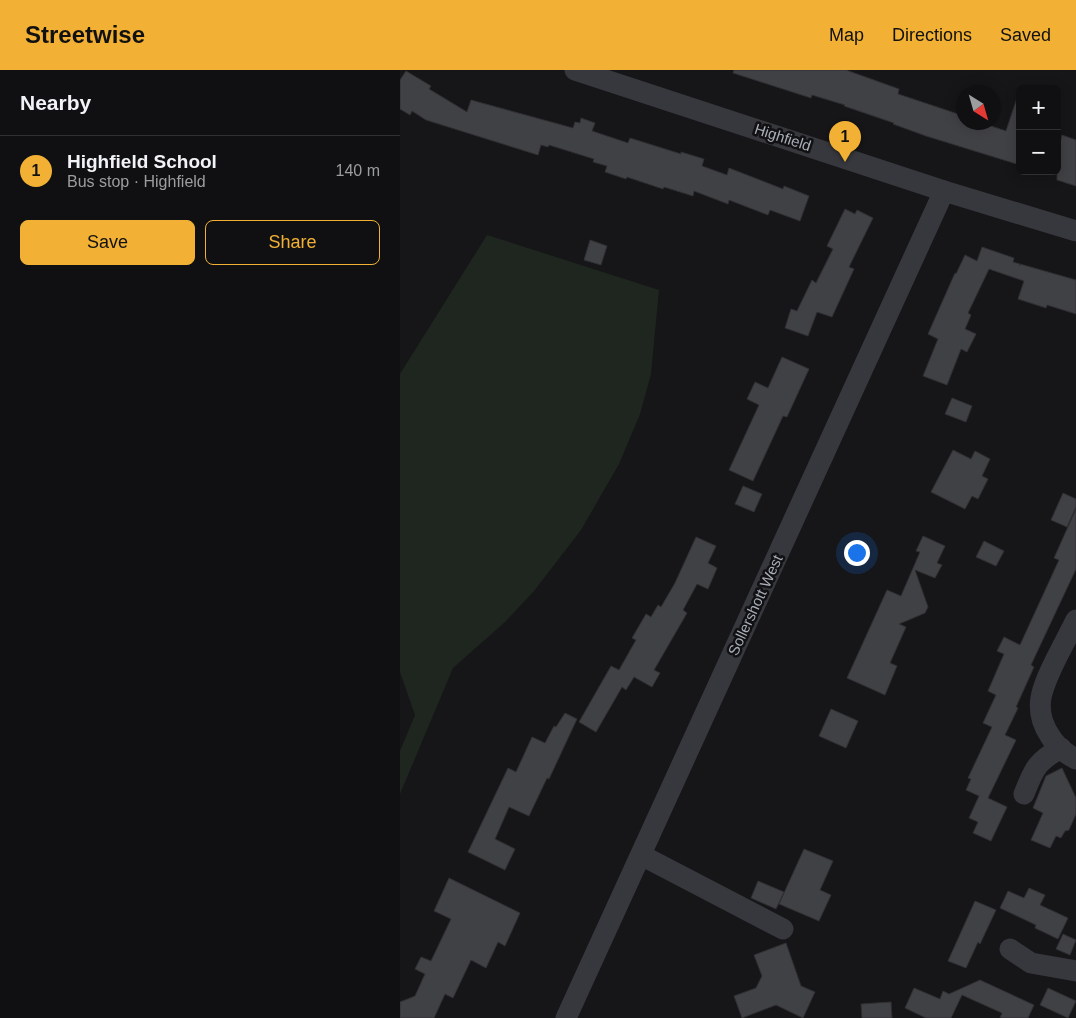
<!DOCTYPE html>
<html lang="en">
<head>
<meta charset="utf-8">
<style>
	body { margin:0; font-family:Helvetica,sans-serif; background:#1e1e20; color:#f1f3f6 }
	.controls { position:absolute; right:15px; top:15px; display:grid; overflow:hidden; border-radius:8px; box-shadow:0 2px 12px #0003 }
	.controls button { width:45px; height:45px; display:grid; place-items:center; padding:0; border:0; border-bottom:1px solid #303032; background:#101012; color:#f1f3f6; font:25px sans-serif }
	.compass { position:absolute; left:556px; top:15px; width:45px; height:45px; border-radius:50%; background:#101012; box-shadow:0 2px 12px #0003; rotate:143deg }
	.you { position:absolute; left:456px; top:482px; width:18px; height:18px; margin:-12px; border:4px solid #fff; border-radius:50%; background:#1a73e8; box-shadow:0 0 0 8px #1a73e833 }
	.badge { display:grid; place-items:center; width:32px; height:32px; border-radius:50%; background:#f2b134; color:#111; font-size:16px; font-weight:700 }
	.pin { position:absolute; translate:-50% -41px; filter:drop-shadow(0 1px 2px #0008) }
	.pin::after { content:''; position:absolute; top:26px; width:18px; height:15px; background:inherit; clip-path:polygon(0 0,100% 0,50% 100%) }
	.list { margin:0; padding:0; list-style:none }
	h2 { display:flex; justify-content:space-between; align-items:center; height:65px; margin:0; padding:0 20px; font-size:21px }
	h2 small { font-size:16px; font-weight:400; color:#9c9d9f }
	.list li { display:grid; grid-template-columns:32px 1fr auto; gap:15px; align-items:center; box-sizing:border-box; height:70px; padding:0 20px; border-top:1px solid #303032 }
	.list b { display:block; font-size:19px; white-space:nowrap }
	.list p { margin:0; font-size:16px; white-space:nowrap; color:#9c9d9f }
	.list em { font-size:16px; font-style:normal; color:#9c9d9f }
	.actions { display:flex; gap:10px; padding:15px 20px }
	.actions a { flex:1; padding:11px 0; border:1px solid #f2b134; border-radius:8px; text-align:center; font-size:18px; color:#f2b134 }
	.actions .main { background:#f2b134; color:#111 }
	.map { position:relative; flex:none; width:676px; height:948px; overflow:hidden }
	header { display:flex; align-items:center; gap:30px; box-sizing:border-box; height:70px; padding:0 25px; background:#f2b134; color:#111 }
	header strong { font-size:24px }
	nav { display:flex; gap:28px; margin-inline-start:auto; font-size:18px }
	main { display:flex }
	aside { flex:1; background:#101012 }
	.map>svg:first-child { display:block }
	.green { fill:#1e261f }
	.building { fill:#404145; stroke:#303034 }
	.lines { fill:none; stroke-linecap:round; stroke-linejoin:round }
	.minor { stroke:#37383d; stroke-width:21 }
	.labels { text-anchor:middle; dominant-baseline:central; stroke-width:5; stroke-linejoin:round; paint-order:stroke }
	.street-label { font-size:15px; fill:#a8adb8; stroke:#111113 }
</style>
</head>
<body>
<header>
<strong>Streetwise</strong>
<nav><a>Map</a><a>Directions</a><a>Saved</a></nav>
</header>
<main>
<aside>
<h2>Nearby<small></small></h2>
<ul class="list">
<li><span class="badge">1</span><div><b>Highfield School</b><p>Bus stop · Highfield</p></div><em>140 m</em></li>
</ul>
<div class="actions"><a class="main">Save</a><a>Share</a></div>
</aside>
<div class="map">
<svg width="676" height="948" viewBox="0 0 676 948">
	<rect width="100%" height="100%" fill="#161618"/>
	<path class="green" d="M 87,165 L 259,220 L 251,304 L 240,344 L 219,394 L 181,460 L 134,521 L 105,552 L 53,598 L 0,724 L 0,681 L 15,645 L 0,602 L 0,304 Z"/>
	<g class="building">
		<path d="M 334,0 L 446,0 L 499,19 L 498,24 L 564,46 L 564,52 L 579,52 L 606,61 L 617,28 L 620,29 L 620,95 L 526,66 L 493,54 L 494,53 L 444,36 L 445,35 L 412,25 L 411,28 L 333,3 Z"/>
		<path d="M 6,1 L 31,16 L 29,19 L 67,42 L 71,30 L 173,58 L 175,52 L 180,53 L 181,48 L 195,53 L 192,61 L 228,73 L 230,68 L 281,84 L 281,82 L 304,89 L 302,96 L 327,105 L 329,98 L 383,119 L 384,116 L 409,126 L 400,151 L 370,140 L 368,145 L 329,130 L 328,134 L 294,121 L 293,126 L 264,117 L 263,119 L 227,107 L 226,109 L 205,102 L 207,96 L 193,92 L 194,89 L 149,75 L 148,77 L 141,75 L 138,85 L 26,50 L 12,41 L 10,45 L 0,39 L 0,10 Z"/>
		<path d="M 662,65 L 676,70 L 676,116 L 657,110 L 657,72 L 660,73 Z"/>
		<path d="M 445,139 L 455,144 L 457,140 L 473,148 L 449,197 L 454,199 L 432,247 L 417,242 L 408,266 L 385,258 L 391,239 L 397,241 L 412,210 L 416,213 L 433,179 L 427,176 Z"/>
		<path d="M 190,170 L 207,176 L 201,195 L 184,190 Z"/>
		<path d="M 582,177 L 614,188 L 613,192 L 620,194 L 620,196 L 620,194 L 676,210 L 676,244 L 647,235 L 646,238 L 618,229 L 624,211 L 589,199 L 568,243 L 571,245 L 565,259 L 576,264 L 567,282 L 561,279 L 547,315 L 523,306 L 538,269 L 528,264 L 555,203 L 556,204 L 565,185 L 577,191 Z"/>
		<path d="M 382,287 L 409,299 L 387,347 L 383,346 L 353,411 L 329,400 L 359,335 L 347,329 L 355,312 L 368,318 Z"/>
		<path d="M 552,328 L 572,336 L 566,352 L 545,344 Z"/>
		<path d="M 553,380 L 571,389 L 575,381 L 590,389 L 582,406 L 588,409 L 578,429 L 572,426 L 565,439 L 531,422 Z"/>
		<path d="M 343,416 L 362,424 L 354,442 L 335,434 Z"/>
		<path d="M 663,423 L 676,429 L 676,437 L 667,457 L 651,450 Z"/>
		<path d="M 676,439 L 676,499 L 631,595 L 634,597 L 616,637 L 618,638 L 605,665 L 616,670 L 588,728 L 607,737 L 591,771 L 573,763 L 578,752 L 569,748 L 579,726 L 566,720 L 571,709 L 568,708 L 592,657 L 583,653 L 596,625 L 588,621 L 604,584 L 597,581 L 604,567 L 620,575 L 659,490 L 654,488 Z"/>
		<path d="M 523,466 L 545,476 L 537,493 L 542,495 L 535,508 L 515,500 L 528,537 L 525,543 L 499,554 L 506,557 L 490,593 L 497,596 L 485,625 L 447,608 L 487,520 L 501,526 L 520,482 L 516,481 Z"/>
		<path d="M 296,467 L 316,476 L 308,493 L 317,498 L 308,519 L 297,514 L 283,540 L 287,543 L 254,600 L 260,603 L 252,617 L 234,607 L 226,620 L 222,617 L 196,662 L 179,652 L 211,596 L 219,600 L 236,570 L 232,568 L 246,544 L 251,547 L 258,535 L 261,537 L 275,513 Z"/>
		<path d="M 584,471 L 604,481 L 596,496 L 576,487 Z"/>
		<path d="M 431,639 L 458,651 L 446,678 L 419,666 Z"/>
		<path d="M 165,643 L 177,649 L 149,709 L 147,708 L 129,746 L 109,737 L 95,769 L 115,779 L 105,800 L 68,782 L 108,698 L 116,702 L 132,667 L 145,673 L 154,656 L 156,657 Z"/>
		<path d="M 662,698 L 676,728 L 676,744 L 669,760 L 665,761 L 661,768 L 656,766 L 650,778 L 631,770 L 643,743 L 633,738 L 646,706 Z"/>
		<path d="M 404,779 L 433,791 L 420,820 L 431,825 L 419,851 L 379,834 Z"/>
		<path d="M 49,808 L 120,843 L 105,876 L 98,872 L 86,898 L 71,890 L 53,928 L 45,924 L 34,948 L 0,948 L 0,932 L 15,926 L 25,904 L 15,899 L 21,887 L 31,891 L 51,849 L 34,841 Z"/>
		<path d="M 358,811 L 384,822 L 376,839 L 351,828 Z"/>
		<path d="M 629,818 L 645,825 L 640,835 L 668,848 L 658,869 L 635,858 L 636,855 L 600,838 L 608,821 L 624,828 Z"/>
		<path d="M 575,831 L 596,840 L 580,874 L 578,872 L 566,898 L 548,891 Z"/>
		<path d="M 663,864 L 676,870 L 670,885 L 656,879 Z"/>
		<path d="M 386,873 L 401,916 L 415,922 L 403,948 L 376,935 L 342,948 L 334,926 L 356,918 L 362,906 L 354,885 Z"/>
		<path d="M 580,910 L 634,935 L 628,948 L 600,948 L 602,943 L 562,925 L 551,948 L 526,948 L 505,938 L 514,918 L 540,929 L 543,921 L 549,924 Z"/>
		<path d="M 648,918 L 676,931 L 668,948 L 640,935 Z"/>
		<path d="M 491,932 L 492,948 L 462,948 L 461,934 Z"/>
	</g>
	<g class="lines">
		<g class="minor">
			<path d="M 175,0 L 544,121 L 676,161"/>
			<path d="M 676,550 C 669,564 662,577 655,591 C 642,618 632,639 650,666 C 656,676 666,684 676,689"/>
			<path d="M 624,724 C 634,699 636,692 661,678"/>
			<path d="M 241,785 L 383,859"/>
			<path d="M 610,879 L 631,893 L 676,901"/>
			<path d="M 166,948 L 544,121"/>
		</g>
	</g>
	<g class="labels">
		<g class="street-label">
			<text transform="translate(383 67) rotate(18)">Highfield</text>
			<text transform="translate(355 535) rotate(-65)">Sollershott West</text>
		</g>
	</g>
</svg>
<div class="controls">
<button>+</button>
<button>−</button>
</div>
<svg class="compass" viewBox="-18 -18 36 36"><path d="M0-13l5 13h-10z" fill="#e53935"/><path d="M0 13l5-13h-10z" fill="#9c9d9f"/></svg>
<div class="you"></div>
<div class="pin badge" style="left:445px;top:92px">1</div>
</div>
</main>
</body>
</html>
